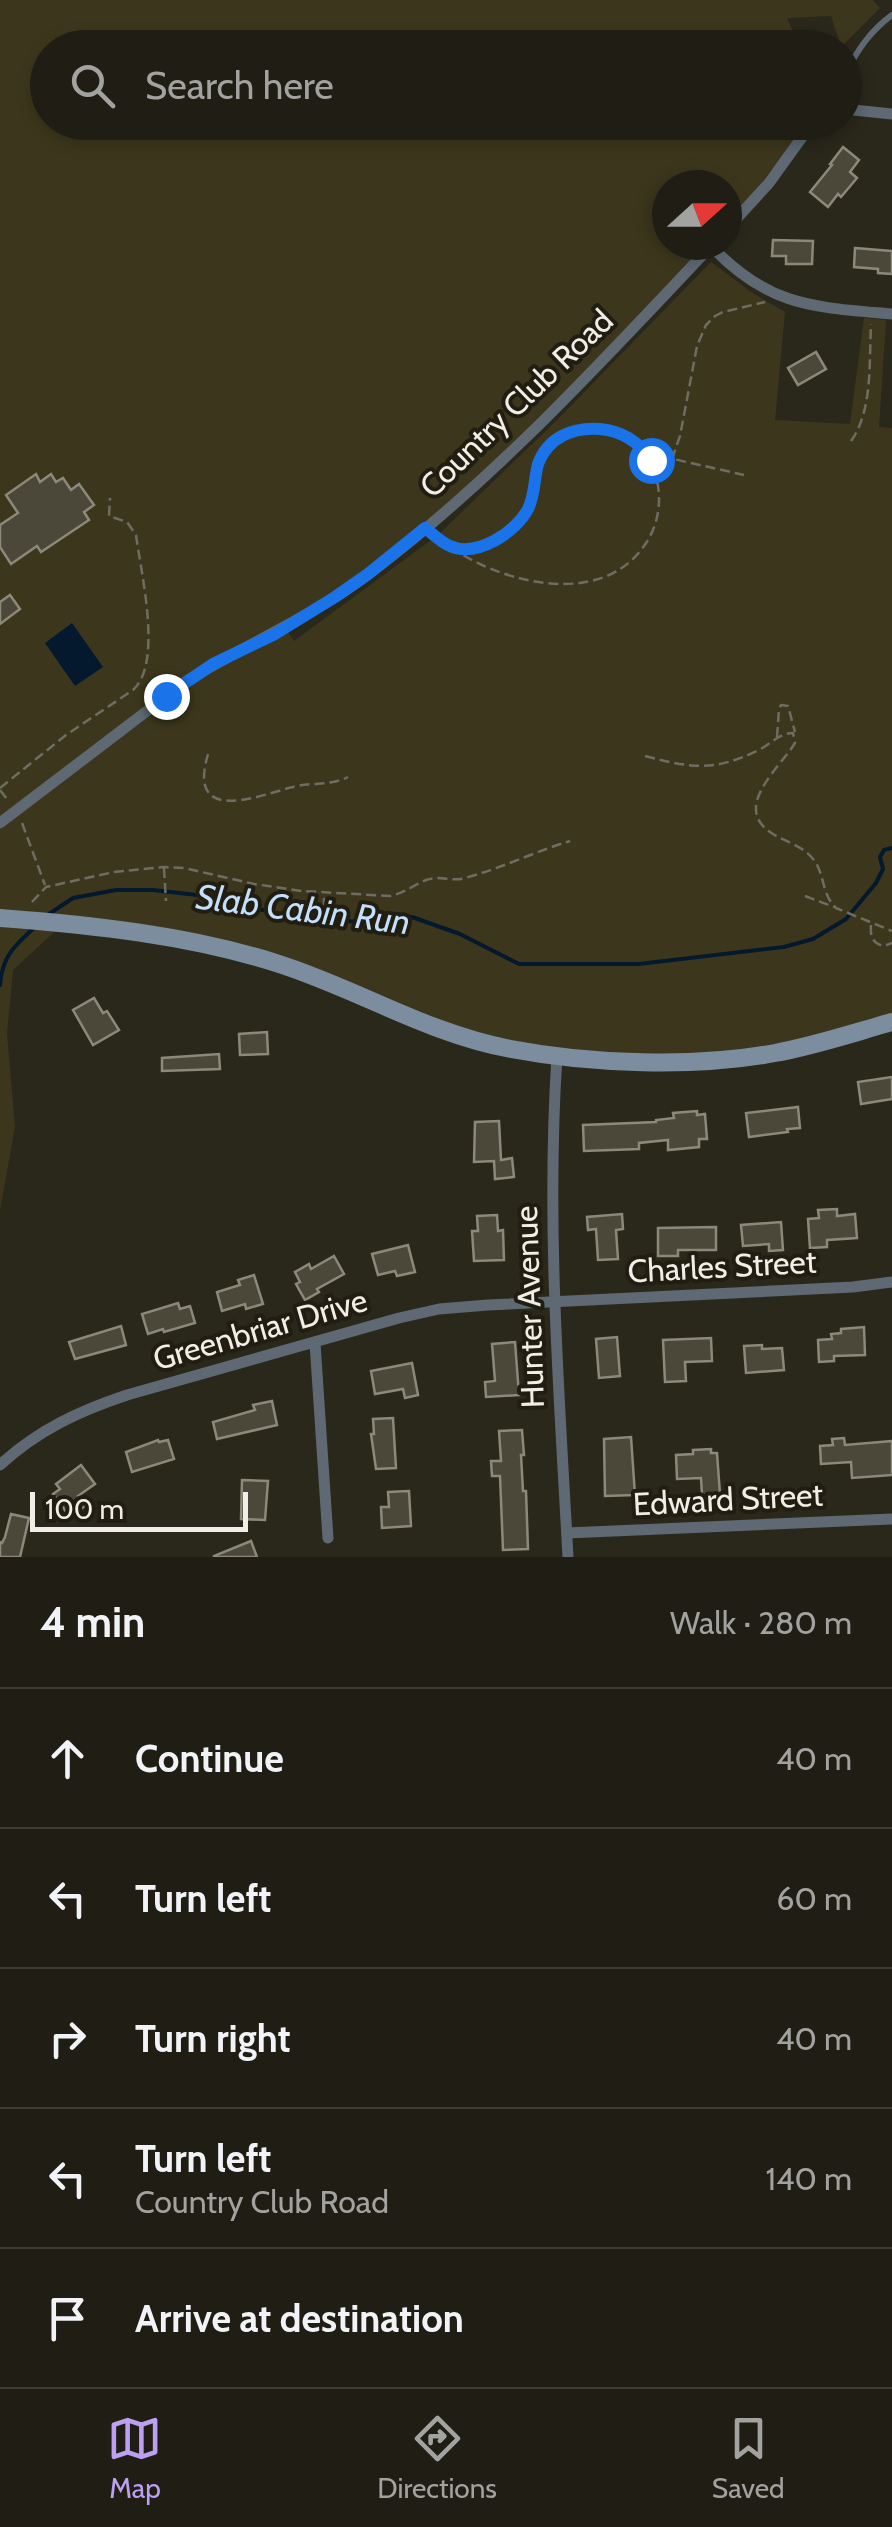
<!DOCTYPE html>
<html lang="en">
<head>
<meta charset="utf-8">
<style>
	body { margin:0; font-family:Cabin,sans-serif; background:#28271d; color:#f1f3f6 }
	.compass { position:absolute; left:652px; top:170px; width:90px; height:90px; border-radius:50%; background:#201e14; box-shadow:0 5px 15px #0003; rotate:69deg }
	.scale { position:absolute; left:30px; bottom:25px; width:218px; box-sizing:border-box; padding-left:10px; border:5px solid #f0eee6; border-top:0; font-size:28px; line-height:35px; white-space:nowrap; color:#f0eee6; -webkit-text-stroke:8px #211e11; paint-order:stroke }
	.stop { position:absolute; width:30px; height:30px; margin:-22px; border:8px solid #1a73e8; border-radius:50%; background:#fff }
	.stop.end { background:#1a73e8; border-color:#fff; box-shadow:0 2px 10px #0008 }
	.list { margin:0; padding:0; list-style:none }
	h2 { display:flex; justify-content:space-between; align-items:center; height:130px; margin:0; padding:0 40px; font-size:42px }
	h2 small { font-size:32px; font-weight:400; color:#a2a2a0 }
	.list li { display:grid; grid-template-columns:65px 1fr auto; gap:30px; align-items:center; box-sizing:border-box; height:140px; padding:0 40px; border-top:2px solid #3d3c34 }
	.list b { display:block; font-size:38px; white-space:nowrap }
	.list p { margin:0; font-size:32px; white-space:nowrap; color:#a2a2a0 }
	.list em { font-size:32px; font-style:normal; color:#a2a2a0 }
	.icon { flex:none; width:55px; height:55px; fill:none; stroke:currentColor; stroke-width:2; stroke-linecap:round; stroke-linejoin:round }
	.map { position:relative; flex:none; width:892px; height:1557px; overflow:hidden }
	.search { position:absolute; background:#201e14; box-shadow:0 5px 15px #0003; left:30px; right:30px; top:30px; height:110px; display:flex; align-items:center; gap:25px; box-sizing:border-box; padding:0 35px; border-radius:55px; color:#a2a2a0; font-size:38px }
	.sheet { height:830px; background:#201e14 }
	nav { display:flex; justify-content:space-around; align-items:center; box-sizing:border-box; height:140px; border-top:2px solid #3d3c34; background:#201e14; font-size:28px; color:#a2a2a0 }
	nav a { display:grid; justify-items:center; gap:5px }
	nav .on { color:#bca0f2 }
	.map>svg:first-child { display:block }
	.green { fill:#3c371c }
	.water { fill:#04192e }
	.lines { fill:none; stroke-linecap:round; stroke-linejoin:round }
	.stream { stroke:#04192e; stroke-width:4 }
	.building { fill:#4b483a; stroke:#8b8979; stroke-width:2.5 }
	.path { stroke:#6f6d62; stroke-width:2.5; stroke-dasharray:10 5; stroke-linecap:butt }
	.service { stroke:#5e6974; stroke-width:6 }
	.minor { stroke:#5e6974; stroke-width:11 }
	.secondary { stroke:#7c8d9f; stroke-width:18 }
	.route { stroke:#1a73e8; stroke-width:12 }
	.labels { text-anchor:middle; dominant-baseline:central; stroke-width:8; stroke-linejoin:round; paint-order:stroke }
	.street-label { font-size:32px; fill:#f0eee6; stroke:#211e11 }
	.water-label { font-size:35px; font-style:italic; fill:#c4dffb; stroke:#211e11 }
</style>
</head>
<body>
<div class="map">
<svg width="892" height="1557" viewBox="0 0 892 1557">
	<rect width="100%" height="100%" fill="#2a281b"/>
	<path class="green" d="M 0,0 L 873,0 L 880,8 L 841,47 L 831,16 L 787,18 L 800,48 L 48,48 L 48,122 L 809,123 L 727,226 L 727,185 L 667,185 L 667,245 L 711,246 L 434,521 L 285,628 L 294,641 L 438,535 L 558,419 L 711,262 L 751,292 L 785,312 L 775,420 L 850,424 L 864,318 L 886,320 L 879,427 L 892,428 L 892,1022 L 717,1061 L 511,1049 L 277,963 L 64,923 L 13,970 L 7,1034 L 15,1127 L 0,1210 Z"/>
	<path class="water" d="M 72,623 L 103,667 L 75,686 L 45,643 Z"/>
	<g class="lines">
		<g class="stream">
			<path d="M 49,914 L 73,898 L 116,890 L 153,890 L 206,896 L 275,913 L 345,921 L 368,922 L 388,915 L 412,917 L 460,934 L 519,964 L 639,964 L 784,947 L 813,939 L 846,919 L 876,883 L 883,869 L 880,857 L 884,850 L 892,848"/>
			<path d="M 0,985 C 2,957 14,946 35,927"/>
		</g>
	</g>
	<g class="building">
		<path d="M 843,147 L 859,160 L 850,172 L 857,178 L 841,197 L 838,194 L 828,207 L 810,192 L 832,165 L 830,164 Z"/>
		<path d="M 773,240 L 813,241 L 812,264 L 786,264 L 786,256 L 772,256 Z"/>
		<path d="M 855,248 L 892,251 L 892,274 L 878,273 L 878,269 L 854,267 Z"/>
		<path d="M 816,352 L 826,369 L 798,385 L 788,368 Z"/>
		<path d="M 36,474 L 40,482 L 51,474 L 56,482 L 63,478 L 71,490 L 79,484 L 94,505 L 84,512 L 89,520 L 41,552 L 37,546 L 11,564 L 0,547 L 0,525 L 18,513 L 6,495 Z"/>
		<path d="M 10,595 L 20,609 L 0,624 L 0,602 Z"/>
		<path d="M 94,998 L 103,1013 L 107,1011 L 119,1030 L 93,1045 L 73,1010 Z"/>
		<path d="M 267,1032 L 268,1054 L 240,1055 L 239,1034 Z"/>
		<path d="M 219,1054 L 220,1069 L 162,1071 L 162,1058 Z"/>
		<path d="M 892,1077 L 892,1099 L 861,1104 L 858,1082 Z"/>
		<path d="M 798,1107 L 800,1128 L 787,1129 L 788,1132 L 749,1137 L 746,1113 Z"/>
		<path d="M 697,1111 L 697,1115 L 705,1114 L 707,1139 L 699,1139 L 699,1147 L 668,1150 L 668,1140 L 639,1143 L 639,1149 L 584,1151 L 583,1125 L 656,1122 L 656,1120 L 674,1118 L 673,1113 Z"/>
		<path d="M 499,1121 L 501,1160 L 512,1158 L 514,1177 L 495,1179 L 494,1161 L 474,1162 L 475,1122 Z"/>
		<path d="M 837,1209 L 837,1216 L 855,1214 L 857,1238 L 827,1240 L 827,1247 L 810,1248 L 808,1219 L 819,1218 L 818,1210 Z"/>
		<path d="M 622,1214 L 623,1229 L 616,1230 L 618,1259 L 598,1260 L 596,1229 L 588,1230 L 587,1217 Z"/>
		<path d="M 497,1215 L 498,1231 L 503,1230 L 504,1260 L 474,1261 L 472,1231 L 478,1231 L 477,1216 Z"/>
		<path d="M 781,1222 L 783,1250 L 769,1251 L 769,1244 L 743,1246 L 741,1225 Z"/>
		<path d="M 716,1227 L 716,1250 L 678,1250 L 678,1256 L 658,1256 L 658,1228 Z"/>
		<path d="M 408,1245 L 415,1272 L 397,1276 L 395,1271 L 378,1275 L 372,1254 Z"/>
		<path d="M 334,1256 L 344,1274 L 317,1289 L 319,1292 L 305,1300 L 296,1284 L 300,1282 L 295,1272 L 309,1264 L 311,1269 Z"/>
		<path d="M 254,1275 L 263,1304 L 246,1309 L 245,1304 L 222,1311 L 217,1292 L 240,1285 L 238,1280 Z"/>
		<path d="M 178,1303 L 180,1309 L 190,1306 L 195,1323 L 164,1332 L 163,1329 L 148,1334 L 142,1314 Z"/>
		<path d="M 121,1326 L 126,1345 L 75,1359 L 69,1342 Z"/>
		<path d="M 864,1327 L 865,1355 L 834,1356 L 834,1361 L 819,1362 L 818,1340 L 832,1339 L 831,1334 L 841,1333 L 841,1329 Z"/>
		<path d="M 617,1337 L 620,1376 L 599,1378 L 596,1339 Z"/>
		<path d="M 711,1338 L 712,1361 L 685,1362 L 686,1381 L 665,1382 L 663,1340 Z"/>
		<path d="M 515,1342 L 519,1395 L 486,1397 L 485,1382 L 495,1381 L 492,1344 Z"/>
		<path d="M 762,1345 L 762,1349 L 782,1348 L 784,1370 L 746,1373 L 744,1346 Z"/>
		<path d="M 412,1363 L 418,1395 L 405,1398 L 403,1389 L 375,1394 L 371,1371 Z"/>
		<path d="M 272,1401 L 277,1425 L 217,1439 L 213,1422 L 255,1410 L 253,1405 Z"/>
		<path d="M 393,1418 L 396,1468 L 376,1469 L 371,1434 L 374,1434 L 373,1419 Z"/>
		<path d="M 522,1430 L 524,1455 L 521,1455 L 523,1491 L 526,1491 L 528,1549 L 503,1550 L 500,1476 L 492,1476 L 491,1461 L 501,1461 L 499,1431 Z"/>
		<path d="M 631,1437 L 635,1495 L 605,1496 L 604,1439 Z"/>
		<path d="M 844,1438 L 845,1445 L 892,1441 L 892,1475 L 852,1478 L 851,1462 L 821,1464 L 820,1446 L 833,1445 L 832,1439 Z"/>
		<path d="M 158,1440 L 159,1442 L 168,1440 L 174,1459 L 132,1472 L 126,1452 Z"/>
		<path d="M 711,1449 L 711,1453 L 717,1453 L 720,1494 L 702,1495 L 701,1478 L 677,1479 L 676,1455 L 693,1454 L 693,1450 Z"/>
		<path d="M 81,1465 L 95,1484 L 78,1496 L 85,1506 L 70,1517 L 53,1494 L 60,1489 L 56,1484 Z"/>
		<path d="M 242,1480 L 268,1481 L 265,1520 L 241,1519 Z"/>
		<path d="M 409,1491 L 411,1526 L 382,1528 L 381,1507 L 389,1507 L 388,1492 Z"/>
		<path d="M 11,1514 L 29,1518 L 20,1557 L 0,1557 L 0,1542 L 2,1543 L 5,1537 Z"/>
		<path d="M 251,1541 L 257,1557 L 214,1557 L 214,1556 Z"/>
	</g>
	<g class="lines">
		<g class="path">
			<path d="M 851,441 C 873,411 869,360 871,324"/>
			<path d="M 647,453 L 744,475"/>
			<path d="M 672,459 L 680,436 L 697,346 L 706,325 L 715,316 L 723,312 L 765,302"/>
			<path d="M 439,538 C 449,545 459,553 470,559 C 522,587 605,602 644,546 C 675,504 657,433 599,429 C 573,428 548,437 539,464 C 534,479 535,495 528,508 C 513,538 483,549 452,547"/>
			<path d="M 777,737 L 779,709 L 781,705 L 788,706 L 795,732"/>
			<path d="M 208,754 C 206,761 204,770 204,778 C 205,820 270,792 293,787 C 312,782 330,786 348,777"/>
			<path d="M 645,756 C 691,768 714,772 759,750 C 771,744 779,733 793,733 L 795,743 C 780,768 730,808 773,834 C 786,842 803,846 813,859 C 825,873 821,894 836,908 L 892,931"/>
			<path d="M 0,788 L 66,735 L 133,690 C 163,663 141,573 136,535 L 127,522 L 109,516 L 110,498"/>
			<path d="M 0,790 L 7,799"/>
			<path d="M 22,823 L 45,885"/>
			<path d="M 164,868 L 166,901"/>
			<path d="M 805,896 L 834,907"/>
			<path d="M 32,902 L 46,887 L 114,872 L 164,867 L 184,868 L 254,884 L 302,891 L 390,896 C 404,893 414,885 426,880 C 439,875 452,882 465,878 C 502,868 534,852 570,841"/>
			<path d="M 324,923 L 324,894"/>
			<path d="M 871,925 C 870,935 872,944 884,946 L 892,943"/>
		</g>
		<path class="service" d="M 844,75 C 858,50 869,32 892,15"/>
		<g class="minor">
			<path d="M 844,109 L 892,114"/>
			<path d="M 727,229 L 769,183 L 813,122"/>
			<path d="M 711,246 C 769,307 813,307 892,314"/>
			<path d="M 0,823 L 185,682 C 246,644 312,617 370,573 C 496,478 603,360 712,245"/>
			<path d="M 557,1056 C 546,1223 559,1390 568,1557"/>
			<path d="M 315,1343 L 328,1538"/>
			<path d="M 0,1465 C 38,1430 79,1411 127,1395 L 399,1318 L 439,1309 L 488,1305 L 853,1287 L 892,1282"/>
			<path d="M 567,1533 L 892,1519"/>
		</g>
		<path class="secondary" d="M 0,918 C 92,925 188,935 276,963 C 356,988 428,1034 511,1049 C 589,1064 696,1068 775,1053 C 814,1046 853,1033 892,1022"/>
	</g>
	<g class="lines">
		<path class="route" d="M 166,696 L 213,664 L 275,634 L 335,597 L 368,574 L 425,528 C 433,534 442,543 450,546 C 477,558 516,532 528,509 C 535,495 534,479 538,464 C 548,437 573,427 600,429 C 622,431 639,442 651,460"/>
	</g>
	<g class="labels">
		<g class="street-label">
			<text transform="translate(516 403) rotate(-44)">Country Club Road</text>
			<text transform="translate(722 1266) rotate(-3)">Charles Street</text>
			<text transform="translate(529 1307) rotate(-92)">Hunter Avenue</text>
			<text transform="translate(260 1329) rotate(-16)">Greenbriar Drive</text>
			<text transform="translate(728 1499) rotate(-3)">Edward Street</text>
		</g>
		<g class="water-label">
			<text transform="translate(303 909) rotate(7)">Slab Cabin Run</text>
		</g>
	</g>
</svg>
<svg class="compass" viewBox="-18 -18 36 36"><path d="M0-13l5 13h-10z" fill="#e53935"/><path d="M0 13l5-13h-10z" fill="#a2a2a0"/></svg>
<div class="scale">100 m</div>
<div class="stop" style="left:651px;top:460px"></div>
<div class="stop end" style="left:166px;top:696px"></div>
<div class="search"><svg class="icon" aria-label="search" viewBox="0 0 24 24"><circle cx="10" cy="10" r="6"/><path d="M15 15l6 6"/></svg>Search here</div>
</div>
<section class="sheet">
<h2>4 min<small>Walk · 280 m</small></h2>
<ul class="list">
<li><svg class="icon" aria-label="ahead" viewBox="0 0 24 24"><path d="M12 20V5M6 11l6-6 6 6"/></svg><div><b>Continue</b></div><em>40 m</em></li>
<li><svg class="icon" aria-label="left" viewBox="0 0 24 24"><path d="M17 20v-9H6M10 6l-5 5 5 5"/></svg><div><b>Turn left</b></div><em>60 m</em></li>
<li><svg class="icon" aria-label="right" viewBox="0 0 24 24"><path d="M7 20v-9h11M14 6l5 5-5 5"/></svg><div><b>Turn right</b></div><em>40 m</em></li>
<li><svg class="icon" aria-label="left" viewBox="0 0 24 24"><path d="M17 20v-9H6M10 6l-5 5 5 5"/></svg><div><b>Turn left</b><p>Country Club Road</p></div><em>140 m</em></li>
<li><svg class="icon" aria-label="arrive" viewBox="0 0 24 24"><path d="M6 21V4h12l-3 4 3 4H6"/></svg><div><b>Arrive at destination</b></div></li>
</ul>
</section>
<nav>
<a class="on"><svg class="icon" aria-label="map" viewBox="0 0 24 24"><path d="M3 6l6-2 6 2 6-2v14l-6 2-6-2-6 2zM9 4v14M15 6v14"/></svg>Map</a>
<a><svg class="icon" aria-label="directions" viewBox="0 0 24 24"><path d="M12 3l9 9-9 9-9-9zM9 14v-3h6M13 9l2 2-2 2"/></svg>Directions</a>
<a><svg class="icon" aria-label="saved" viewBox="0 0 24 24"><path d="M7 4h10v16l-5-4-5 4z"/></svg>Saved</a>
</nav>
</body>
</html>
